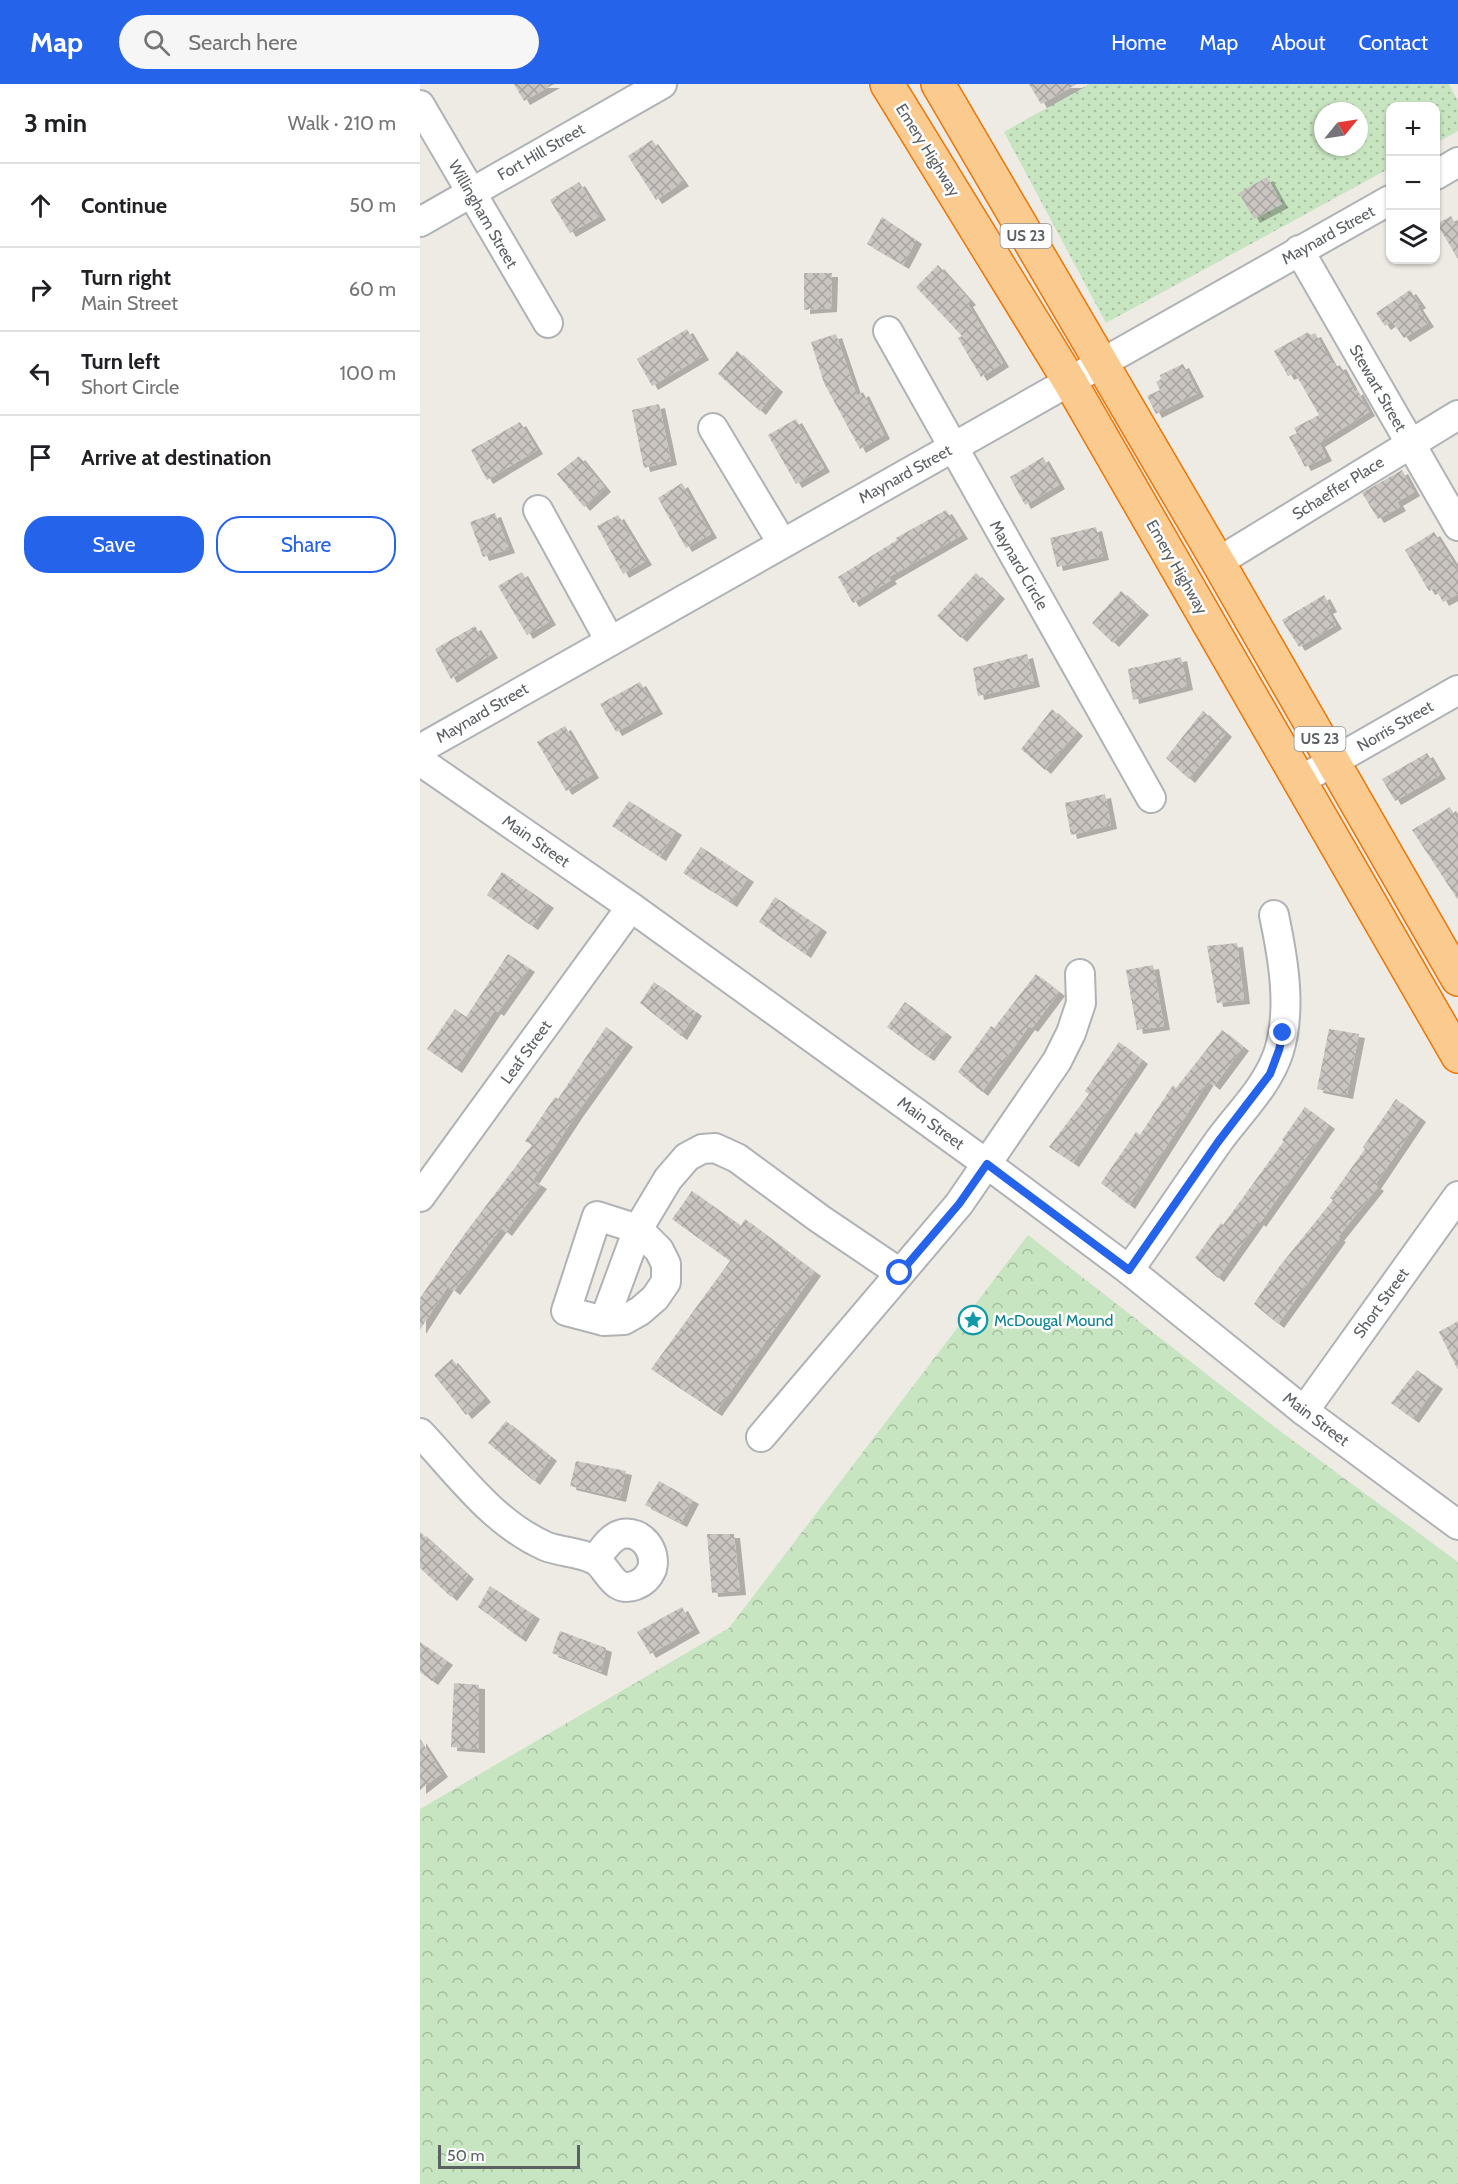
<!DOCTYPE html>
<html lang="en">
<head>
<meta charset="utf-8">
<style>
	body { margin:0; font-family:Cabin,sans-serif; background:#f6f6f6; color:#202124 }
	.controls { position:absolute; right:18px; top:18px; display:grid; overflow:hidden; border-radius:12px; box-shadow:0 2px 4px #0004 }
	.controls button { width:54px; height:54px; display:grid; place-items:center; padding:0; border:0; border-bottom:2px solid #e0e0e0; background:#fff; color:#202124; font:30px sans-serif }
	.compass { position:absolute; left:894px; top:18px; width:54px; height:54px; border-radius:50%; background:#fff; box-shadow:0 2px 4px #0004; rotate:60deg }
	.scale { position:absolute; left:18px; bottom:15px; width:142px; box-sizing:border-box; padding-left:6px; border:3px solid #5c6164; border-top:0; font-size:16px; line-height:21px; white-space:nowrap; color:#5c6164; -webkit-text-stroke:4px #fff; paint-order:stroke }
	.stop { position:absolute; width:18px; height:18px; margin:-14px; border:4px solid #2563eb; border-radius:50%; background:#fff }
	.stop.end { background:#2563eb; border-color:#fff; box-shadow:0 2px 6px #0008 }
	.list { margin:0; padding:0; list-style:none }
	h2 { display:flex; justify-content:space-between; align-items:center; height:78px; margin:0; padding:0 24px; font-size:26px }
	h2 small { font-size:20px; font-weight:400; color:#757577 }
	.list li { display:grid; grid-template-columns:39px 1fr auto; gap:18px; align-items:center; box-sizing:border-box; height:84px; padding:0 24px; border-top:2px solid #e0e0e0 }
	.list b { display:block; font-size:22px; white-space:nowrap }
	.list p { margin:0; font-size:20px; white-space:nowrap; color:#757577 }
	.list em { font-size:20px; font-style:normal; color:#757577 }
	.actions { display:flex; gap:12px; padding:18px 24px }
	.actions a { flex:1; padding:14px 0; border:2px solid #2563eb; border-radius:24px; text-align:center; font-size:21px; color:#2563eb }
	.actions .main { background:#2563eb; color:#fff }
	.icon { flex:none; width:33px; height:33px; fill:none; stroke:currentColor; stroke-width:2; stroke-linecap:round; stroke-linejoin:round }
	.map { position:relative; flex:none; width:1038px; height:2100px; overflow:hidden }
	header { display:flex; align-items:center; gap:36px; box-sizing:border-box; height:84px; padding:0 30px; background:#2563eb; color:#fff }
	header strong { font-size:28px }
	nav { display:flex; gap:33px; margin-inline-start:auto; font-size:21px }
	.search { width:420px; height:54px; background:#f6f6f6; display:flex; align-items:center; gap:15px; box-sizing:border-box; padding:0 21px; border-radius:33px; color:#757577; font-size:22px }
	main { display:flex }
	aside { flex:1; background:#fff }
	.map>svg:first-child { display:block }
	.grass { fill:url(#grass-dots); fill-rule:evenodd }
	.forest { fill:url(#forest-crowns) }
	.building { fill:url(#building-cross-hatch); filter:url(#shadow) }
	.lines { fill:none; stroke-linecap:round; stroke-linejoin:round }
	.minor-casing { stroke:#b0b3b6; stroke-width:32 }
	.highway-casing { stroke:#ee7605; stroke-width:36 }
	.minor { stroke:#fff; stroke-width:28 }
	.highway { stroke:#fbca8f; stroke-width:33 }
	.route { stroke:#2563eb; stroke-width:8 }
	.labels { text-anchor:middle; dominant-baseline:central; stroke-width:5; stroke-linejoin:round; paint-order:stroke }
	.shield { fill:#fff; stroke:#8d9092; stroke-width:1.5 }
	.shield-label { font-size:15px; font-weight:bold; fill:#5c6164 }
	.street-label { font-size:16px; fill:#5c6164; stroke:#fff }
	.culture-label { font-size:16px; fill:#0d838f; stroke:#fff; text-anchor:start }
</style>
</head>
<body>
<header>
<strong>Map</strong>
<div class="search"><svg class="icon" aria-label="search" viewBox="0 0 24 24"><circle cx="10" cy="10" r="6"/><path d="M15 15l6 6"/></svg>Search here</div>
<nav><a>Home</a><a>Map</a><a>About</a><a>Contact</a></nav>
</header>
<main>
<aside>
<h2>3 min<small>Walk · 210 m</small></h2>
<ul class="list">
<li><svg class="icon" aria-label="ahead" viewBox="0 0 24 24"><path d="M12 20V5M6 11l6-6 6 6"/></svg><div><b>Continue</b></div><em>50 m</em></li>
<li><svg class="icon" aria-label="right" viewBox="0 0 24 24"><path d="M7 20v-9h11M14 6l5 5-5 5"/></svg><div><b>Turn right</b><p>Main Street</p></div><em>60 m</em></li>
<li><svg class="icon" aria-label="left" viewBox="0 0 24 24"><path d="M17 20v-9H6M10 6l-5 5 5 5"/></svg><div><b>Turn left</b><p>Short Circle</p></div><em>100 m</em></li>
<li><svg class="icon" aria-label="arrive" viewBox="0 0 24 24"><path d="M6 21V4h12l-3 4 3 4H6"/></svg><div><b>Arrive at destination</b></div></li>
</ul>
<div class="actions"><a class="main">Save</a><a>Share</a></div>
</aside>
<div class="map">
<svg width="1038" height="2100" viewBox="0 0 1038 2100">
	<defs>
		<pattern id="grass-dots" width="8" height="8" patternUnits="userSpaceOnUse" patternTransform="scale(1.5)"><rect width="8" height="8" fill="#c8e5c1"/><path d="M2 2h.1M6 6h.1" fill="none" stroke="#a6bda0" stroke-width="1.8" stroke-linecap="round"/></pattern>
		<pattern id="forest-crowns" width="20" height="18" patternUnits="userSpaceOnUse" patternTransform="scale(1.5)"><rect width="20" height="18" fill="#c8e5c1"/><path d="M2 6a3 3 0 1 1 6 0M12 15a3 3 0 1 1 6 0" fill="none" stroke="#a6bda0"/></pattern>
		<pattern id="building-cross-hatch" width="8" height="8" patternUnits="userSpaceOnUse" patternTransform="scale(1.5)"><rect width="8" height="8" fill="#cac5c1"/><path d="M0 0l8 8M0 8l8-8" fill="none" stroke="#a7a3a0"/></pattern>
		<filter id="shadow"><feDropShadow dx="6" dy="4" stdDeviation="0" flood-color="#0004"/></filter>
	</defs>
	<rect width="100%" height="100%" fill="#eeeae4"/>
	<path class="grass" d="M 669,0 L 1029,0 L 1038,17 L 1038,47 L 1016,59 L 1016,22 L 970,22 L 970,84 L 686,239 L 584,48 ZM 903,27 L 939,27 L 939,63 L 903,63 Z"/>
	<path class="forest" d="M 608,1151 L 856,1344 L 1038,1478 L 1038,2100 L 0,2100 L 0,1725 L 309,1544 Z"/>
	<g class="building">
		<path d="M 94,0 L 134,0 L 104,17 Z"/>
		<path d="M 609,0 L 657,0 L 621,20 Z"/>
		<path d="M 232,56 L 263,98 L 236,116 L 208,72 Z"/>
		<path d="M 847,93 L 862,120 L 834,135 L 819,109 Z"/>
		<path d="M 159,98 L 180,132 L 150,149 L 130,116 Z"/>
		<path d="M 1031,132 L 1038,144 L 1038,175 L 1017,140 Z"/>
		<path d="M 462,133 L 496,156 L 483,181 L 447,160 Z"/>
		<path d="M 518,181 L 550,217 L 547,219 L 583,279 L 561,293 L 538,254 L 542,252 L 496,203 Z"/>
		<path d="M 384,189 L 412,189 L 411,224 L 384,226 Z"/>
		<path d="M 990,206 L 1000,220 L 997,222 L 1008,239 L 984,254 L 972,237 L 965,242 L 956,229 Z"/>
		<path d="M 267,245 L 283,272 L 232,302 L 217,275 Z"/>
		<path d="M 888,248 L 890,251 L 895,249 L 912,280 L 914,279 L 916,283 L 920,281 L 935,308 L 937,306 L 949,328 L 899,359 L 906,373 L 885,383 L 869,353 L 877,349 L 874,344 L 899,331 L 875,289 L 868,292 L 854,267 Z"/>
		<path d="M 416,250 L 437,312 L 443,308 L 464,351 L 440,365 L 404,299 L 391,258 Z"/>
		<path d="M 317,267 L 357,304 L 340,327 L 298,290 Z"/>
		<path d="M 763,280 L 778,309 L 736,330 L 727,312 L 740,306 L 736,298 L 741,295 L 740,291 Z"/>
		<path d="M 239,320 L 251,377 L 224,384 L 212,326 Z"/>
		<path d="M 376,335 L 404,384 L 376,400 L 348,351 Z"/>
		<path d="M 100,338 L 117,366 L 67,396 L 51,366 Z"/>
		<path d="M 159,372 L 185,404 L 164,423 L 137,390 Z"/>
		<path d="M 623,373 L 639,401 L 605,421 L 590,393 Z"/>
		<path d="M 982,386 L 994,408 L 977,418 L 980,423 L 958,435 L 942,409 Z"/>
		<path d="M 262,399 L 291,450 L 266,464 L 238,414 Z"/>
		<path d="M 526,426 L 542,451 L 469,493 L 471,496 L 433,519 L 418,493 L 477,456 L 476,454 Z"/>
		<path d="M 75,429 L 89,465 L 63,473 L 50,438 Z"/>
		<path d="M 198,431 L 226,477 L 203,490 L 177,442 Z"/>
		<path d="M 676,443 L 683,472 L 637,483 L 630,454 Z"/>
		<path d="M 1014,448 L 1038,486 L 1038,510 L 1023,518 L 1015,504 L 1009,507 L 985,466 Z"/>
		<path d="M 102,488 L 130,537 L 107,551 L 78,502 Z"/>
		<path d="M 556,489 L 579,511 L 541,554 L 517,532 Z"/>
		<path d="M 701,507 L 723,527 L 693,559 L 672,539 Z"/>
		<path d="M 904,511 L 911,524 L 907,526 L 916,541 L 879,563 L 862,536 Z"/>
		<path d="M 55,542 L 72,570 L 31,595 L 15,565 Z"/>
		<path d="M 607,570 L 614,599 L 558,612 L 553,584 Z"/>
		<path d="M 761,573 L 767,602 L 713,616 L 708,585 Z"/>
		<path d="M 220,598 L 237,626 L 196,648 L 180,620 Z"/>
		<path d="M 632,625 L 657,648 L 625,686 L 601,665 Z"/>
		<path d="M 783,627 L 806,649 L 769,695 L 746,674 Z"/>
		<path d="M 145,642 L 173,690 L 146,707 L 117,658 Z"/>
		<path d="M 1007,669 L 1020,691 L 975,717 L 962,695 Z"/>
		<path d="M 685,710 L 691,741 L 651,751 L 645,719 Z"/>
		<path d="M 209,717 L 256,747 L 240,773 L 192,742 Z"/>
		<path d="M 1030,723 L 1038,737 L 1038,816 L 992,746 Z"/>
		<path d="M 281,763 L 328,794 L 311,819 L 263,789 Z"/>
		<path d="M 82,788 L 128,820 L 112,842 L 67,811 Z"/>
		<path d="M 355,813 L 401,844 L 385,870 L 339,838 Z"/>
		<path d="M 817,859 L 824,916 L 797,919 L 787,862 Z"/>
		<path d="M 88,870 L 109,884 L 78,928 L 75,926 L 36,985 L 7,965 L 35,925 L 46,933 Z"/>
		<path d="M 733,881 L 744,942 L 717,946 L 706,886 Z"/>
		<path d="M 616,890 L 639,908 L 612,944 L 609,942 L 562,1008 L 538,988 L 571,942 L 574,944 Z"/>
		<path d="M 234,898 L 276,928 L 261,952 L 220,919 Z"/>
		<path d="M 485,918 L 526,949 L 508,973 L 467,943 Z"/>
		<path d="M 186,943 L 207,959 L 157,1029 L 113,1096 L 121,1101 L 86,1148 L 81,1144 L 34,1207 L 28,1202 L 0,1246 L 0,1214 L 46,1148 L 112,1061 L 105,1057 L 135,1013 L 138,1015 Z"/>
		<path d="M 909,945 L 939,950 L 927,1011 L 897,1005 Z"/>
		<path d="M 802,946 L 823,963 L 794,1002 L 788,997 L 709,1121 L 681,1099 L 716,1048 L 720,1051 L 753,1001 L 756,1004 Z"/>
		<path d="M 699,958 L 722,976 L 653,1079 L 629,1063 L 669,1010 L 665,1007 Z"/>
		<path d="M 976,1015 L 1000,1034 L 955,1101 L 958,1103 L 918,1153 L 920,1154 L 858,1240 L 834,1220 L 859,1183 L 913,1116 L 910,1114 L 945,1065 L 943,1063 Z"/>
		<path d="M 885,1023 L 909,1041 L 840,1139 L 838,1137 L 798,1194 L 775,1174 L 801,1139 L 803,1141 L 864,1057 L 862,1056 Z"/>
		<path d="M 272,1107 L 321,1142 L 325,1135 L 395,1188 L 296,1328 L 231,1285 L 310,1177 L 252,1135 Z"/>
		<path d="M 1038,1237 L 1038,1286 L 1019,1248 Z"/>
		<path d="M 32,1275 L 65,1314 L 46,1331 L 14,1291 Z"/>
		<path d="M 997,1286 L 1017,1301 L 993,1335 L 971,1319 Z"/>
		<path d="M 86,1337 L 131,1373 L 114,1397 L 68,1359 Z"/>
		<path d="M 156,1377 L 206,1387 L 200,1414 L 150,1402 Z"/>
		<path d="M 239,1397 L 273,1416 L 261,1439 L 225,1421 Z"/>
		<path d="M 0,1448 L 48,1491 L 31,1513 L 0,1484 Z"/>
		<path d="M 287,1450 L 314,1450 L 320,1507 L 292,1509 Z"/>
		<path d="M 70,1502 L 114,1531 L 100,1554 L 58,1523 Z"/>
		<path d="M 262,1523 L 274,1545 L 230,1570 L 217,1548 Z"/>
		<path d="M 140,1547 L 186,1564 L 181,1588 L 132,1569 Z"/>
		<path d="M 0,1558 L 27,1577 L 12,1597 L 0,1588 Z"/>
		<path d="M 34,1599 L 59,1601 L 59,1665 L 31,1663 Z"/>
		<path d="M 0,1655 L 22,1689 L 0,1706 Z"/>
	</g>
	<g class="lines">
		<g class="minor-casing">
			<g id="minor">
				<path d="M 0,21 L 128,239"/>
				<path d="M 1016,91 L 1038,78"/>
				<path d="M 0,138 L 242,0"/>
				<path d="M 879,166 L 1038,442"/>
				<path d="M 468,247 L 731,714"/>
				<path d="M 293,344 L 362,459"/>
				<path d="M 118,426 L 190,557"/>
				<path d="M 798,478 L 1038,331"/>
				<path d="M 0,665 L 970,116"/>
				<path d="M 0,677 L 211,823 L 567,1080 L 709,1186 L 884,1327 L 1038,1441"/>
				<path d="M 881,696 L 1038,606"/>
				<path d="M 0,1113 L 211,823"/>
				<path d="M 709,1186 C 739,1144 768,1100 798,1058 C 819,1029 848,1002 859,967 C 872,924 863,874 854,831"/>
				<path d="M 184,1237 L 146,1227 L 177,1132 L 218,1145 L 239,1166 L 246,1180 L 246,1198 L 235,1214 L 220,1227 L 204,1236 L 184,1237 L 218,1145 L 248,1095 L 267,1073 L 282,1065 L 295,1064 L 317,1074 L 400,1135 L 480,1189"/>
				<path d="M 884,1327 L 1038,1112"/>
				<path d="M 0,1349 C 39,1390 72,1438 125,1462 C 140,1468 158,1468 173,1475 C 188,1481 192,1511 216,1501 C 224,1498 229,1492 232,1485 C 237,1466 221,1446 202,1450 C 190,1453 182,1467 176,1475"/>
				<path d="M 341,1353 L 539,1120 L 637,977 L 651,949 L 661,919 L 660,890"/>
			</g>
		</g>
		<g class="highway-casing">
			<g id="highway">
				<path d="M 467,0 L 650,298 L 1038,972"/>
				<path d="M 518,0 L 798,478 L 1038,895"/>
			</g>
		</g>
		<use href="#minor" class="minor"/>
		<use href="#highway" class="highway"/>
	</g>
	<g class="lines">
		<path class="route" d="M 480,1189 L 539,1120 L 567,1080 L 709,1186 L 798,1058 L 850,990 L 859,966 L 863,949"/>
	</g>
	<defs>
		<g id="sight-ring" transform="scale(1.5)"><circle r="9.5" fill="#fff" stroke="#0f9aa8" stroke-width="1.5"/><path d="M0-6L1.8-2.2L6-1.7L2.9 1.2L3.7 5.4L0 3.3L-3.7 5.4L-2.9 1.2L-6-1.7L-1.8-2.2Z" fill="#0f9aa8"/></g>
	</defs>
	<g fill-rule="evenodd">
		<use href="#sight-ring" x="553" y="1236"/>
	</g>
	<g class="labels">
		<g class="shield">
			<rect x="580.5" y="140" width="51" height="24" rx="4.5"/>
			<rect x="874.5" y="643" width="51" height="24" rx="4.5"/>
		</g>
		<g class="shield-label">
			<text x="606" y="152">US 23</text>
			<text x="900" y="655">US 23</text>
		</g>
		<g class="street-label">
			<text transform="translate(508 66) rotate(58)">Emery Highway</text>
			<text transform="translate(121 68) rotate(-30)">Fort Hill Street</text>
			<text transform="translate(63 130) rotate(60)">Willingham Street</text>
			<text transform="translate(908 151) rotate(-29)">Maynard Street</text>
			<text transform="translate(958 304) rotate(60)">Stewart Street</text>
			<text transform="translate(485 390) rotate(-29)">Maynard Street</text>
			<text transform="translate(918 404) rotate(-32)">Schaeffer Place</text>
			<text transform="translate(599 481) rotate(60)">Maynard Circle</text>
			<text transform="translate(757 483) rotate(60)">Emery Highway</text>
			<text transform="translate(62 629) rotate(-30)">Maynard Street</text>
			<text transform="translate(975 642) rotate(-30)">Norris Street</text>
			<text transform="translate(116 757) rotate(35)">Main Street</text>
			<text transform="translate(106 968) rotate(-54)">Leaf Street</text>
			<text transform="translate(511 1039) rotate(36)">Main Street</text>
			<text transform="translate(961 1219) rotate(-54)">Short Street</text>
			<text transform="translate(896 1335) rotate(37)">Main Street</text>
		</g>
		<g class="culture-label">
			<text x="574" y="1236">McDougal Mound</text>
		</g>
	</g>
</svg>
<div class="controls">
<button>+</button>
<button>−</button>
<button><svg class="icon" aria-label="layers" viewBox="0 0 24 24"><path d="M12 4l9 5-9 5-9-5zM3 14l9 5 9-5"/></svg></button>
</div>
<svg class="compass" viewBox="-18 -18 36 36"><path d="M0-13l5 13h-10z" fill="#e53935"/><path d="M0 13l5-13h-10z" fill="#757577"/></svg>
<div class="scale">50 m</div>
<div class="stop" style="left:480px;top:1189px"></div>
<div class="stop end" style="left:863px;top:949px"></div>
</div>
</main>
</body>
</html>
